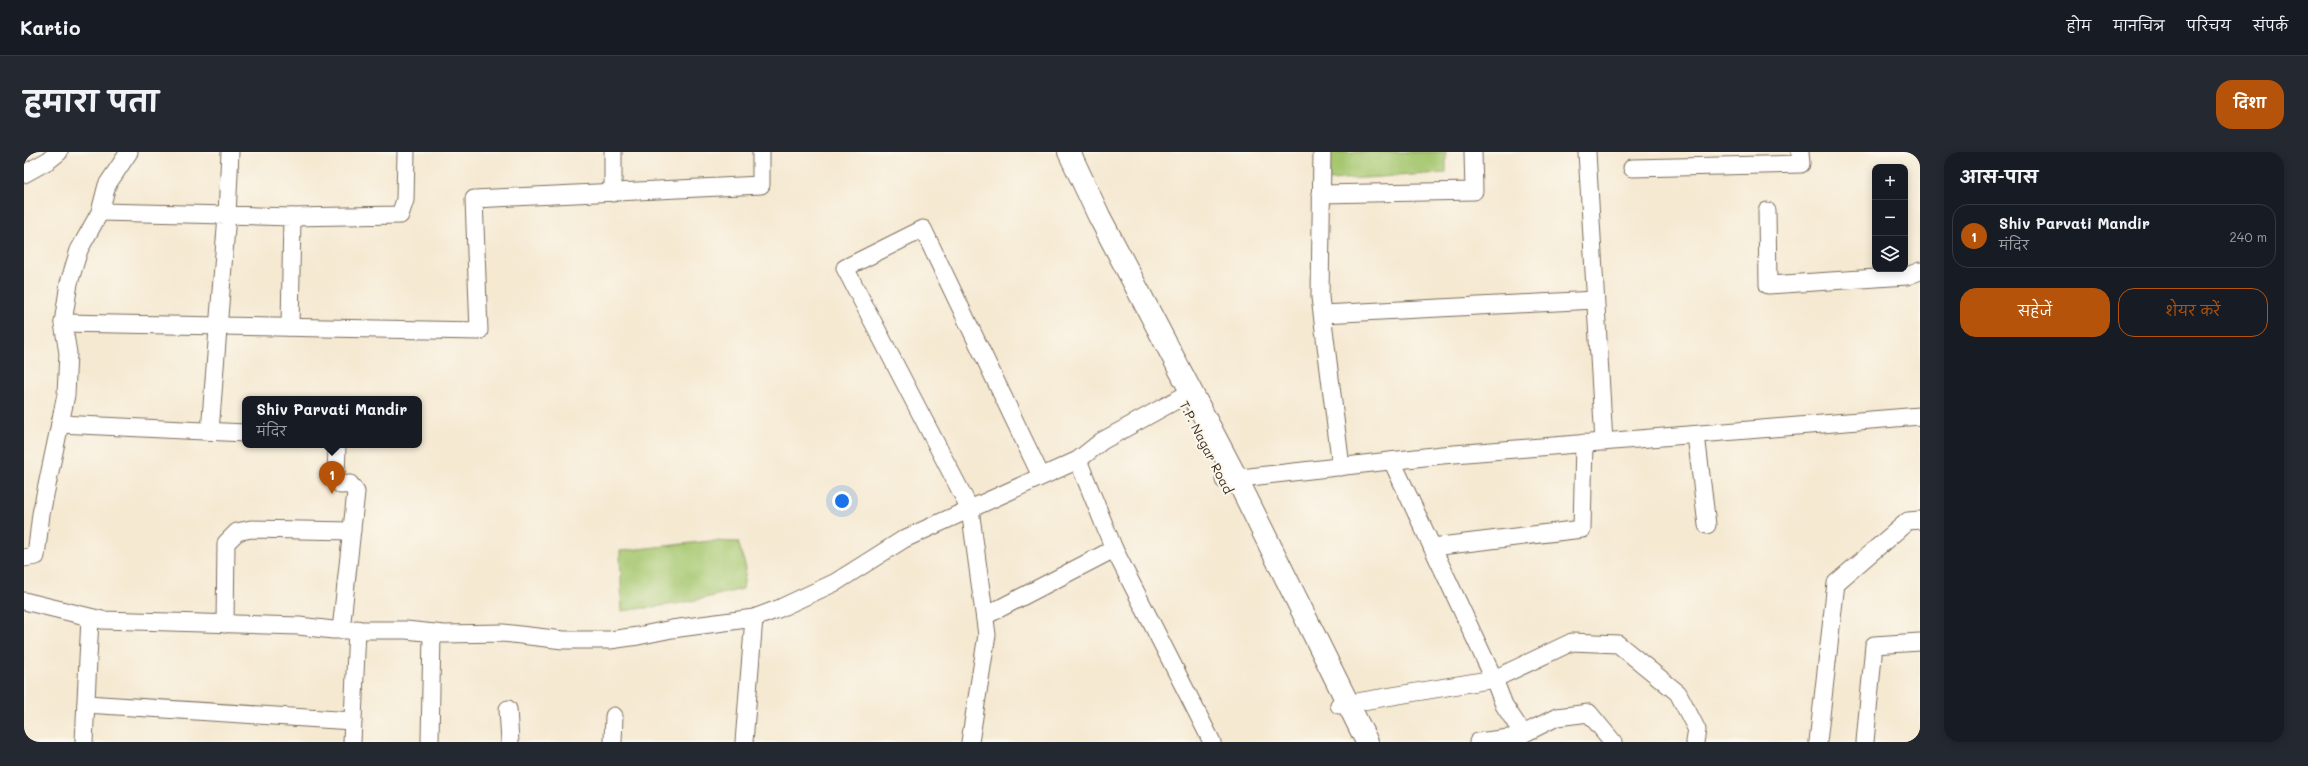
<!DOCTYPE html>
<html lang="hi">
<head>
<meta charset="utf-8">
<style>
	body { margin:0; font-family:Mali,"Playpen Sans Deva",sans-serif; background:#242831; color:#f1f3f6 }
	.controls { position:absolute; right:12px; top:12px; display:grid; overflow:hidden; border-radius:8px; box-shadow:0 2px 10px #0003 }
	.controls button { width:36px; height:36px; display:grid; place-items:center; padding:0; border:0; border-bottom:1px solid #363941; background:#171b24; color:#f1f3f6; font:20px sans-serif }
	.you { position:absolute; left:818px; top:349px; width:14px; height:14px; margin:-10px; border:3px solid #fff; border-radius:50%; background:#1a73e8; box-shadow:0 0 0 6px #1a73e833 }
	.badge { display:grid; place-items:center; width:26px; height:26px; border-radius:50%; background:#b45309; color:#fff; font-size:13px; font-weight:700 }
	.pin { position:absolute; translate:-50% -33px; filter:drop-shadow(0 1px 2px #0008) }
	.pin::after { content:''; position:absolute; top:21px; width:14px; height:12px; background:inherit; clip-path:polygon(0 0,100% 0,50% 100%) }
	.popup { position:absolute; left:218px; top:244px; width:180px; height:52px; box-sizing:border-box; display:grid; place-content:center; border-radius:8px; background:#171b24; filter:drop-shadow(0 1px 3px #0005); font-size:13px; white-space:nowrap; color:#9ea1a6 }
	.popup b { font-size:15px; color:#f1f3f6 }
	.popup::after { content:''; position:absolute; left:50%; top:100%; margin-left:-8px; border:8px solid transparent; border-top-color:#171b24 }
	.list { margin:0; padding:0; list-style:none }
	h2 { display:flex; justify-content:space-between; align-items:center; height:52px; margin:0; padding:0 16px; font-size:17px }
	h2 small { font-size:13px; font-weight:400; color:#9ea1a6 }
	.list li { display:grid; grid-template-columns:26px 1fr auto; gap:12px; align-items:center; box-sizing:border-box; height:64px; margin:0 8px 8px; padding:0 8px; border:1px solid #363941; border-radius:16px }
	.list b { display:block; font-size:15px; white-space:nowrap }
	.list p { margin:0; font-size:13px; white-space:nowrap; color:#9ea1a6 }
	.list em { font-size:13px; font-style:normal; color:#9ea1a6 }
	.actions { display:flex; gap:8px; padding:12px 16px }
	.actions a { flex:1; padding:9px 0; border:1px solid #b45309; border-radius:16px; text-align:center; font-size:14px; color:#b45309 }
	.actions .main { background:#b45309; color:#fff }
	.icon { flex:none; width:22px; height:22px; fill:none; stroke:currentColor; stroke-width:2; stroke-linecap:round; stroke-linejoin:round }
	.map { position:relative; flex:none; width:1896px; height:590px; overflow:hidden; border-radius:16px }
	header { display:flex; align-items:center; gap:24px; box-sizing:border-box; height:56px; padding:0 20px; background:#171b24; border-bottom:1px solid #363941 }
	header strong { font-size:19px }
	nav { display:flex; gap:22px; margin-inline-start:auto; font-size:14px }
	.intro { display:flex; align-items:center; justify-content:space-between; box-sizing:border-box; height:96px; padding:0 24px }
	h1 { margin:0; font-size:28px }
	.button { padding:10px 18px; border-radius:16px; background:#b45309; color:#fff; font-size:14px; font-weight:700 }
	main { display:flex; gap:24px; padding:0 24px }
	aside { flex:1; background:#171b24; border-radius:16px; box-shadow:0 2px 10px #0003 }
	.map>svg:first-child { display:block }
	.green { fill:#a6c770; stroke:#707847 }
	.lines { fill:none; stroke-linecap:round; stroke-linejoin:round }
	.minor-casing { stroke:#7c6d5d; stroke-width:19 }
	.major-casing { stroke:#7c6d5d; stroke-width:24 }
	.minor { stroke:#fff; stroke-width:17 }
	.major { stroke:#fff; stroke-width:22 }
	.labels { text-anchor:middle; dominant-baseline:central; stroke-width:4; stroke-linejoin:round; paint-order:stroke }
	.street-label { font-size:13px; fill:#3b2a1e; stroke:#fbf7ec }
</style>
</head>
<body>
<header>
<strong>Kartio</strong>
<nav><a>होम</a><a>मानचित्र</a><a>परिचय</a><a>संपर्क</a></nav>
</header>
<div class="intro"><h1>हमारा पता</h1><a class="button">दिशा</a></div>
<main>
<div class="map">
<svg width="1896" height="590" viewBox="0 0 1896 590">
	<rect width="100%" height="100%" fill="#fbf7ec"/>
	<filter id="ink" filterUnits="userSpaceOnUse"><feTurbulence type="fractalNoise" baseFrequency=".025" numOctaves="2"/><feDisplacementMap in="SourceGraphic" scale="8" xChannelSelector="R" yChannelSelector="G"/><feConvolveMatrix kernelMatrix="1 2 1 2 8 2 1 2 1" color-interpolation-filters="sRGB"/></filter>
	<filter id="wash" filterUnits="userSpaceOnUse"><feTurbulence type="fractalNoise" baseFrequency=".012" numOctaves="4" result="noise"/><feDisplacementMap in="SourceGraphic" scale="16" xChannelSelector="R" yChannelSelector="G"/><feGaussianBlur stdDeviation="0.9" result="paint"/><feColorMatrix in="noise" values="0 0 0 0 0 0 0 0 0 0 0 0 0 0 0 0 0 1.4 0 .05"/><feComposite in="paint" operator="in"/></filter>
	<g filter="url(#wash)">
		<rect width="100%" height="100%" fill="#f5e9d2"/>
		<g class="green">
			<path d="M 1305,0 L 1422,0 L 1422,21 L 1305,28 Z"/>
			<path d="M 686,389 L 714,390 L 722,416 L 719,437 L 659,451 L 598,459 L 596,399 Z"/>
		</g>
	</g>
	<g filter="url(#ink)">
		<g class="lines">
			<g class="minor-casing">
				<g id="minor">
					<path d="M 206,0 L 203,63 L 268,65 L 266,175"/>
					<path d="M 1298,0 L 1296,145 L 1317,315"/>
					<path d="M 1563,0 L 1580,290"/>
					<path d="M 1608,16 L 1777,12 L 1776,0"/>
					<path d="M 0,22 L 25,8 L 35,0"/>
					<path d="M 589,41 L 589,0"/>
					<path d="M 1297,42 L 1450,39 L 1449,0"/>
					<path d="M 1743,59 L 1744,133 L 1883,124 L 1896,119"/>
					<path d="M 76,60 L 203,63 L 186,279"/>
					<path d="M 268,65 L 376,63 L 381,48 L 382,0"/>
					<path d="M 1299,162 L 1571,148"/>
					<path d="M 39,171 L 455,179 L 450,47 L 737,33 L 737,0"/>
					<path d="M 36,272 L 221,281"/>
					<path d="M 1672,283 L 1683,373"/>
					<path d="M 313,293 L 312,327 L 317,333 L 326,332 L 332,340 L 317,478"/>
					<path d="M 1368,309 L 1470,527 L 1480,553 L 1499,582"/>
					<path d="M 1200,328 L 1418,303 L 1896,264"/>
					<path d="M 1408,395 L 1558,377 L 1560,291"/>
					<path d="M 1090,397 L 1188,590"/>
					<path d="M 0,406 L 12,404 L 17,362 L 42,243 L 44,201 L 39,171 L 45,131 L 55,98 L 76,60 L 83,33 L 105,0"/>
					<path d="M 0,449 L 78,468 L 275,474 L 309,478 L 382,478 L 420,482 L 479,481 L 539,488 L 586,488 L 614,484 L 648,477 L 730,466 L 754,457 L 812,430 L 880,387 L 1054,308 L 1078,289 L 1167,240"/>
					<path d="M 961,464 L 1090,397 L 1054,308"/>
					<path d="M 201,472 L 202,391 L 213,380 L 227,377 L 328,379"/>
					<path d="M 62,552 L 329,569"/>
					<path d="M 1315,553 L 1470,527 L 1548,490 L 1594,492 L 1654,541 L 1673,578 L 1671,590"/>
					<path d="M 484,557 L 486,590"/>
					<path d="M 60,590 L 66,466"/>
					<path d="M 328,590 L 333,477"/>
					<path d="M 406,590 L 408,481"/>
					<path d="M 589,590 L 590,564"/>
					<path d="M 720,590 L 730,466"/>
					<path d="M 946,590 L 963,483 L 946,357 L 821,116 L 899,77 L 1017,324"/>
					<path d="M 1454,590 L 1493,585 L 1533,565 L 1565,561 L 1589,590"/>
					<path d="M 1794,590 L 1812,431 L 1884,369 L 1896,368"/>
					<path d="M 1841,590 L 1850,493 L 1896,490"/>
				</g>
			</g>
			<g class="major-casing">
				<path id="major" d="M 1045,0 L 1075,64 L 1213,327 L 1343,590"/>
			</g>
			<use href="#minor" class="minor"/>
			<use href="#major" class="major"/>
		</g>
	</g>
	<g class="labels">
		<g class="street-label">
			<text transform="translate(1183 295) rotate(63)">T.P. Nagar Road</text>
		</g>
	</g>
</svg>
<div class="controls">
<button>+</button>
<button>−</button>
<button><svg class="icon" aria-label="layers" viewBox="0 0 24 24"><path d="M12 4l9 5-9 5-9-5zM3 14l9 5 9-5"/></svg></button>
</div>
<div class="you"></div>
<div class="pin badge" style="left:308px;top:342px">1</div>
<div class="popup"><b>Shiv Parvati Mandir</b>मंदिर</div>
</div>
<aside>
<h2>आस-पास<small></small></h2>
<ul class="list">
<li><span class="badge">1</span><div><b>Shiv Parvati Mandir</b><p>मंदिर</p></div><em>240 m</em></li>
</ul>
<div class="actions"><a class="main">सहेजें</a><a>शेयर करें</a></div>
</aside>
</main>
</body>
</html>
